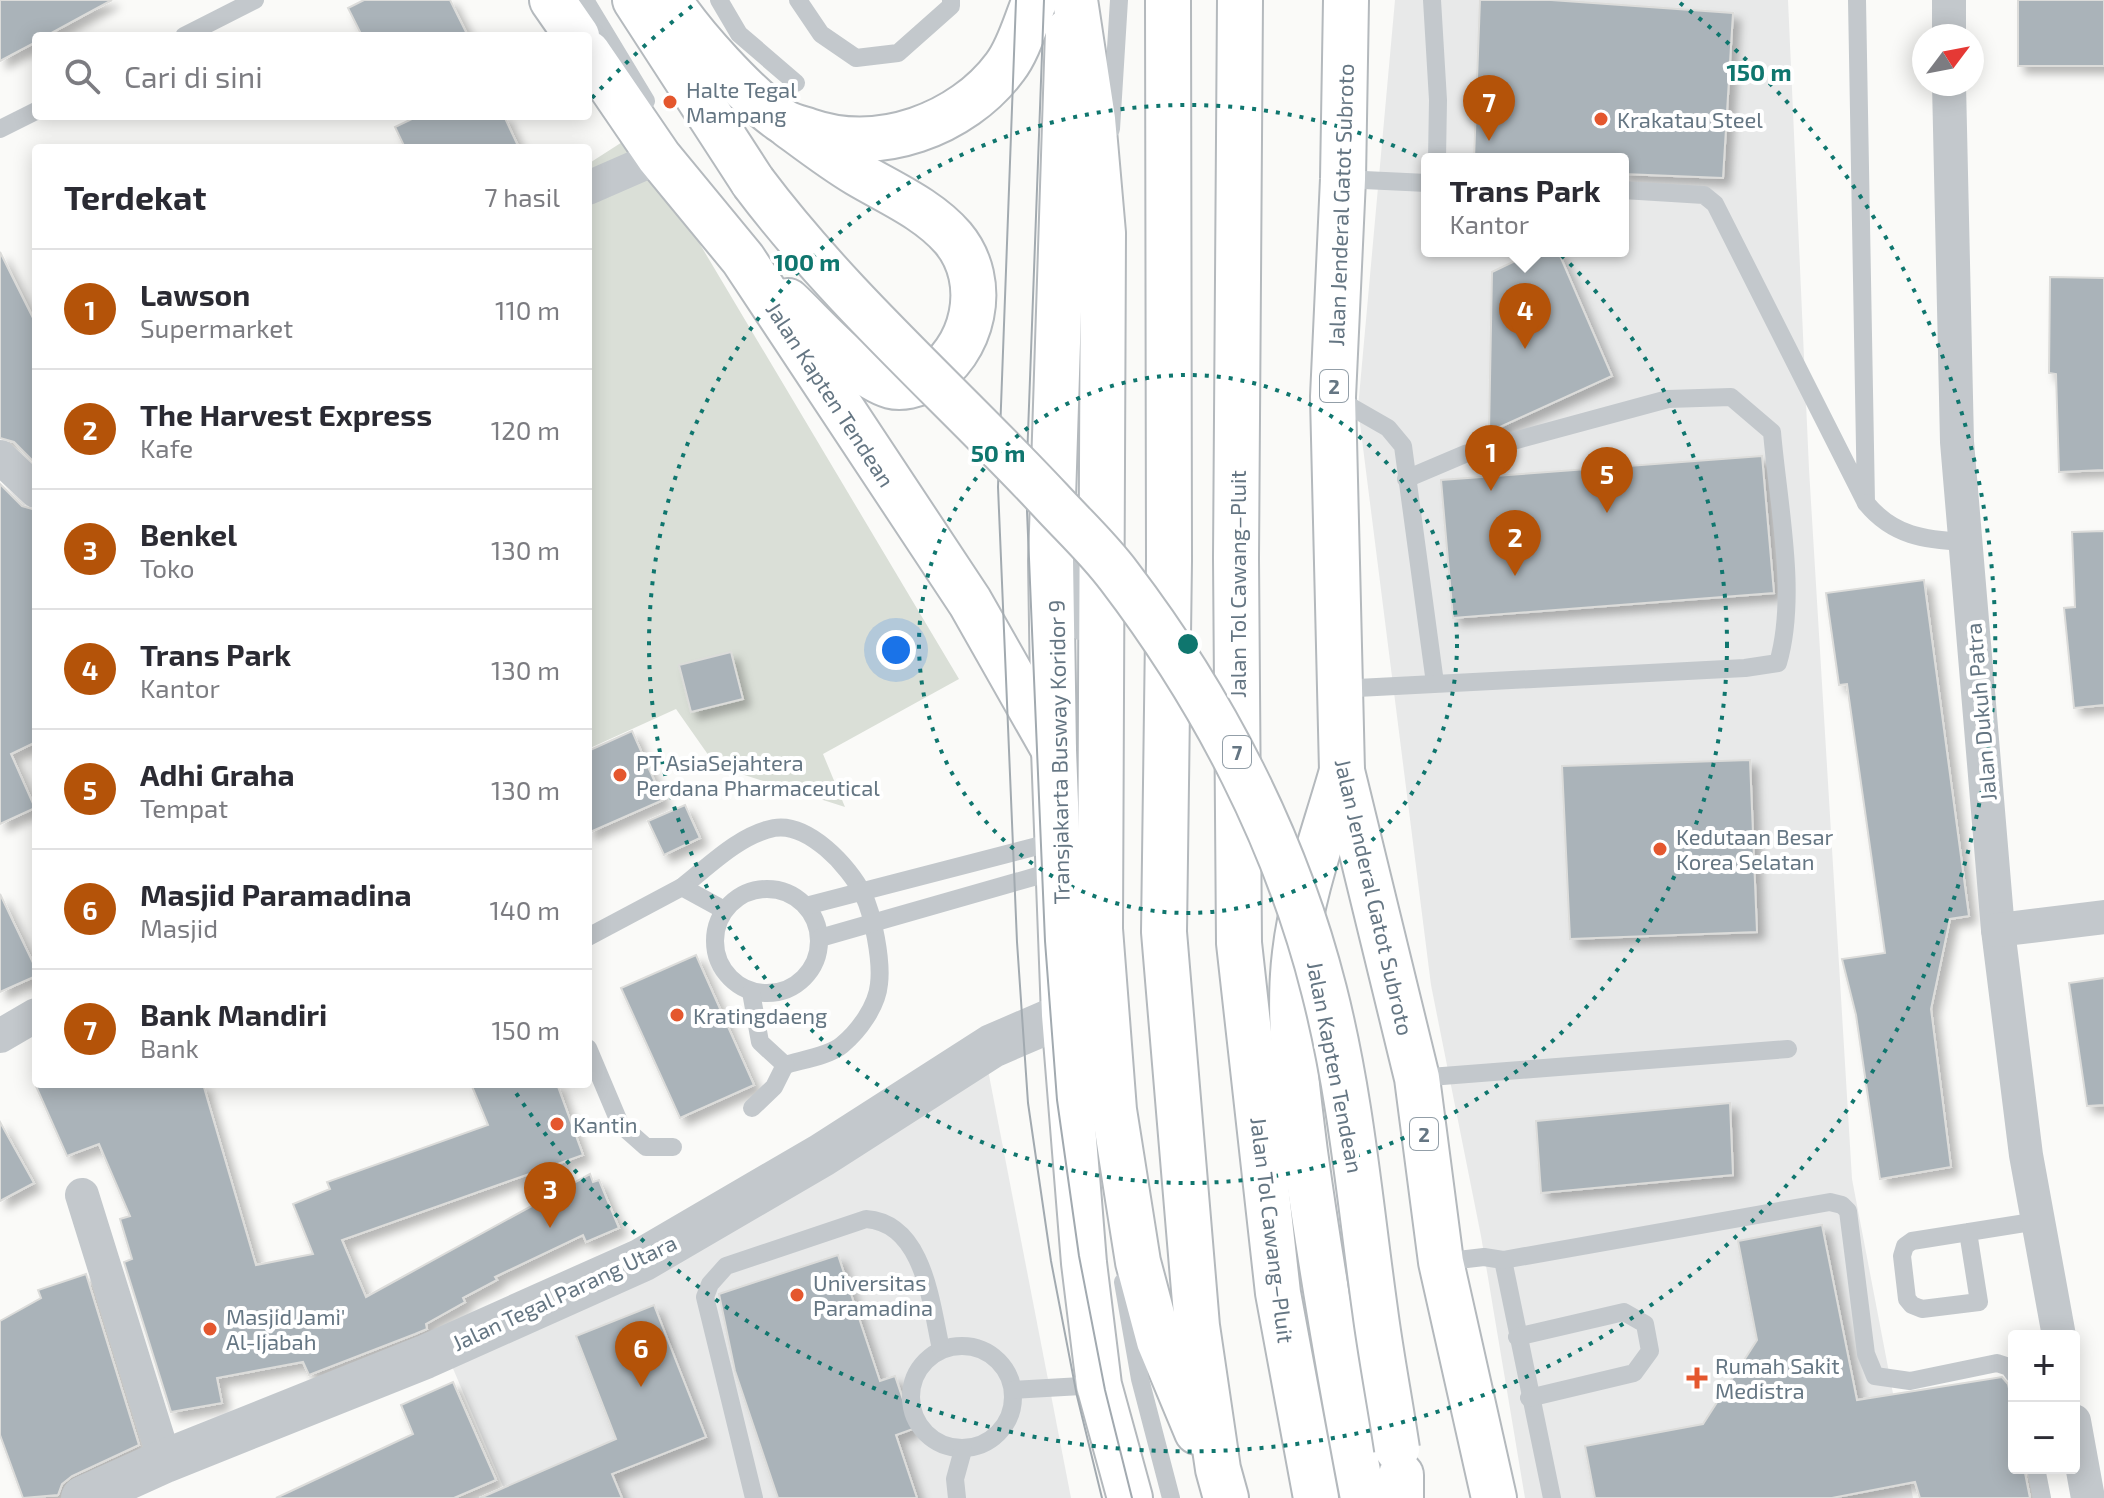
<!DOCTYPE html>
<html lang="id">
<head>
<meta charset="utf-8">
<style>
	body { margin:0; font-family:"Exo 2",sans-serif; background:#f7f7f7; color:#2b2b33 }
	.controls { position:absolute; right:24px; bottom:24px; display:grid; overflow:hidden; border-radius:8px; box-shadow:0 4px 20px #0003 }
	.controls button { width:72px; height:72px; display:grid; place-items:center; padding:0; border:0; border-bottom:2px solid #e1e1e2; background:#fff; color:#2b2b33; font:40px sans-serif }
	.compass { position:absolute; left:1912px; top:24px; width:72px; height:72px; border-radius:50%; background:#fff; box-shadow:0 4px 20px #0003; rotate:58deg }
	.you { position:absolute; left:896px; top:650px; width:28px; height:28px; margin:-20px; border:6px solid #fff; border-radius:50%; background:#1a73e8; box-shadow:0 0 0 12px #1a73e833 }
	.badge { display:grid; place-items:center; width:52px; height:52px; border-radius:50%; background:#b45309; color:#fff; font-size:26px; font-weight:700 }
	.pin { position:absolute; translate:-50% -66px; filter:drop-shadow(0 2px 4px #0008) }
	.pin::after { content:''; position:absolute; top:42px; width:28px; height:24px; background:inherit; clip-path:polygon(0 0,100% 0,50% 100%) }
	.popup { position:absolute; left:1421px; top:153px; width:208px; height:104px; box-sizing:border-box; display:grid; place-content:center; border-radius:8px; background:#fff; filter:drop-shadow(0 2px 6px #0005); font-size:26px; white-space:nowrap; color:#7c7c81 }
	.popup b { font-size:30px; color:#2b2b33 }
	.popup::after { content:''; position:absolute; left:50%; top:100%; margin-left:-16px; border:16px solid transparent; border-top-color:#fff }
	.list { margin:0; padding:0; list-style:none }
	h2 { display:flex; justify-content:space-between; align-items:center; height:104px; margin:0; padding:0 32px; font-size:34px }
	h2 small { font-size:26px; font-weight:400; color:#7c7c81 }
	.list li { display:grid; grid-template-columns:52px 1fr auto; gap:24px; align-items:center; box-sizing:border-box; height:120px; padding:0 32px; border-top:2px solid #e1e1e2 }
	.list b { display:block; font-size:30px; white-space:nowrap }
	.list p { margin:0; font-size:26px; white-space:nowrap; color:#7c7c81 }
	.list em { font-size:26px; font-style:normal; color:#7c7c81 }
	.icon { flex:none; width:44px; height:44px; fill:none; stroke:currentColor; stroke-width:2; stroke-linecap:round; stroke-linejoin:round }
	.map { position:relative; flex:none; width:2104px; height:1498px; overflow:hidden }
	.search { position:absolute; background:#fff; box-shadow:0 4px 20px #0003; left:32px; top:32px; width:560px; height:88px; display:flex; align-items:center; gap:20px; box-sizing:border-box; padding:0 28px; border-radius:8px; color:#7c7c81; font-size:30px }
	.panel { position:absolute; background:#fff; box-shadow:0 4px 20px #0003; left:32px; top:144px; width:560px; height:944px; border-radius:8px }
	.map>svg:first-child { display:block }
	.built { fill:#e8e9e9; fill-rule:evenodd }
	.green { fill:#dadfd7 }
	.building { fill:#aab3b9; stroke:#dcdcda; stroke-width:2; filter:url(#shadow) }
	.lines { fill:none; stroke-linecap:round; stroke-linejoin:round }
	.primary-casing { stroke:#b5babe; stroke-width:48 }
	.trunk-casing { stroke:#b4b9bd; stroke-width:48 }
	.motorway-casing { stroke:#b4b9bd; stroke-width:48 }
	.service { stroke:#c3c8cc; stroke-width:18 }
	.minor { stroke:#c3c8cc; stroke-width:34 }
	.tertiary { stroke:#c3c8cc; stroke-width:44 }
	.primary { stroke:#fff; stroke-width:44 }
	.trunk { stroke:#fff; stroke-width:44 }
	.motorway { stroke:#fff; stroke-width:44 }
	.tram { stroke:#a2aab0; stroke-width:2 }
	.primary-bridge-casing { stroke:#b5babe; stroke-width:48; stroke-linecap:butt }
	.primary-bridge { stroke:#fff; stroke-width:44 }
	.ring { fill:none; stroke:#0f766e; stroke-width:4; stroke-dasharray:4 8 }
	.poi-dot { fill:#e4572e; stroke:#fff; stroke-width:3 }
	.labels { text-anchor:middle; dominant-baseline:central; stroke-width:8; stroke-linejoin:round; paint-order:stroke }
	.shield { fill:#fff; stroke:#939fa8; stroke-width:2 }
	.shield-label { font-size:20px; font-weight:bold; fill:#657683 }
	.poi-label { font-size:22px; fill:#657683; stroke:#fff; text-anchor:start }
	.street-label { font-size:22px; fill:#657683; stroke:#fff }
	.centre { fill:#0f766e; stroke:#fff; stroke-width:4 }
	.ring-label { font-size:24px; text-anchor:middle; font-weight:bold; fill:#0f766e; stroke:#fff; stroke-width:8; stroke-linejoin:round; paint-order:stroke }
</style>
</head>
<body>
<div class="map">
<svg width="2104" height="1498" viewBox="0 0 2104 1498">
	<defs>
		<filter id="shadow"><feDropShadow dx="7" dy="7" stdDeviation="4" flood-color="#0004"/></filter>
	</defs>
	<rect width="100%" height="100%" fill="#fafaf8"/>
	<g class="built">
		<path d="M 1395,0 L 1788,0 L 1809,469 L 1852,1179 L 1913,1498 L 1525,1498 L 1481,1236 L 1431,985 L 1358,408 ZM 1427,159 L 1623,159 L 1623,251 L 1427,251 Z"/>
		<path d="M 988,1070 L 1071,1498 L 508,1498 L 443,1345 Z"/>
	</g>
	<path class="green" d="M 630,137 L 651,162 L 959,679 L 823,754 L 845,807 L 716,766 L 676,709 L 588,749 L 588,164 Z"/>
	<g class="building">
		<path d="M 0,0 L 112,0 L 46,36 L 36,36 L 36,42 L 0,61 Z"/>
		<path d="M 364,0 L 450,0 L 468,36 L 362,36 L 348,8 Z"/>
		<path d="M 1480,0 L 1551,0 L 1733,13 L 1723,178 L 1623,174 L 1623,159 L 1474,159 Z"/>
		<rect x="2018" y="0" width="86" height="66"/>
		<path d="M 418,116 L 504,116 L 519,148 L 405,148 L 395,127 Z"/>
		<path d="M 1536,251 L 1558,251 L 1612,376 L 1489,432 L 1492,272 Z"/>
		<path d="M 0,252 L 36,324 L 36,464 L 14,442 L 0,438 Z"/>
		<path d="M 2050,277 L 2104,278 L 2104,470 L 2059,472 L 2056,374 L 2049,373 Z"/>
		<path d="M 1762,456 L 1774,593 L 1453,618 L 1441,480 Z"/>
		<path d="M 0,484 L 22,506 L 36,510 L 36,742 L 11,754 L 35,808 L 0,824 Z"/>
		<path d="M 2104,531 L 2104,705 L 2074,708 L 2064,608 L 2075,607 L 2072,532 Z"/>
		<path d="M 1924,580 L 1969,916 L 1950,919 L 1931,1009 L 1951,1167 L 1880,1179 L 1856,1015 L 1842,959 L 1885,953 L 1847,684 L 1839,685 L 1826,593 Z"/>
		<path d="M 731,652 L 743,699 L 691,712 L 679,665 Z"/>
		<path d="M 632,731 L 663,800 L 588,833 L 588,751 Z"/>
		<path d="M 1750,760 L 1757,932 L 1570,939 L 1562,766 Z"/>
		<path d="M 685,805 L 700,838 L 664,855 L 648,821 Z"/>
		<path d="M 0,894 L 36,969 L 36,976 L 0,992 Z"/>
		<path d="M 696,955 L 754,1085 L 680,1118 L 621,988 Z"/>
		<path d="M 2104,978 L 2104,1105 L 2087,1106 L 2069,983 Z"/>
		<path d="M 35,1084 L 203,1084 L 256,1265 L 313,1254 L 293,1204 L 330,1189 L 327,1182 L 488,1125 L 471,1084 L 557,1084 L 583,1155 L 342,1240 L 366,1297 L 590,1174 L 593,1182 L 599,1180 L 619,1228 L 586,1242 L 583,1235 L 495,1277 L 497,1280 L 463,1298 L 465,1302 L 426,1324 L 427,1329 L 415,1334 L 309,1375 L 303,1362 L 217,1378 L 222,1403 L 171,1412 L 124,1262 L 132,1259 L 120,1219 L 130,1216 L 99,1144 L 67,1156 Z"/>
		<path d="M 1730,1103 L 1733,1175 L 1541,1193 L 1536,1121 Z"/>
		<path d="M 0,1122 L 34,1183 L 0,1201 Z"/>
		<path d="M 1822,1225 L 1857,1400 L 2002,1377 L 2008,1384 L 2014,1411 L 2014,1468 L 2024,1468 L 2030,1498 L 1920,1498 L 1915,1482 L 1832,1498 L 1595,1498 L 1585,1446 L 1703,1424 L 1757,1340 L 1738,1241 Z"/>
		<path d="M 838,1255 L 880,1381 L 895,1376 L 913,1429 L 896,1435 L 917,1498 L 778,1498 L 735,1371 L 719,1294 Z"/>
		<path d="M 86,1274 L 139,1445 L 72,1476 L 62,1484 L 58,1495 L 23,1498 L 0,1435 L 0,1321 L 41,1298 L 38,1290 Z"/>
		<path d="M 654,1305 L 706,1437 L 612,1474 L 622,1498 L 480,1498 L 616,1439 L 576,1336 Z"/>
		<path d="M 453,1382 L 496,1480 L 454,1498 L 276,1498 L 413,1434 L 401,1405 Z"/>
	</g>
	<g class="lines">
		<g class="primary-casing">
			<g id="primary">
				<path d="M 552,0 L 577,36"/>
				<path d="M 635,0 L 753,182"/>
				<path d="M 588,53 L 659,157 L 743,259 L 970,602 L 1054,750"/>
				<path d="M 788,125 C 811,142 833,159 858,174 C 890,193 928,209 953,238 C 990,282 974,352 926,380 C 916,385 902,389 891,386 C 857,376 815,326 788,301"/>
			</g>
		</g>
		<g class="trunk-casing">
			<g id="trunk">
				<path d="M 669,0 C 693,37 745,94 781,120 C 789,126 800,128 809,131 C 878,155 962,125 1005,67 C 1019,49 1026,21 1035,0"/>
				<path d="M 1346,0 L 1343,179 L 1333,397 L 1342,771 L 1417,1078 L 1441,1262 L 1494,1498"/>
				<path d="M 1068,31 L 1051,561 L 1054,750 L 1064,1015 L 1084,1263 L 1099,1385 L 1130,1498"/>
			</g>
		</g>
		<g class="motorway-casing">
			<g id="motorway">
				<path d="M 1075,0 L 1093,119 L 1103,233 L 1100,929 L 1114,1110 L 1138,1262 L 1159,1341 L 1197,1432"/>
				<path d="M 1168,0 L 1169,561 L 1164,932 L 1197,1326 L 1218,1469 L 1226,1498"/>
				<path d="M 1240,0 L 1236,558 L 1239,943 L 1278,1293 L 1316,1498"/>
				<path d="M 1342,771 C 1325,831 1302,892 1295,953 C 1287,1017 1297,1088 1305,1152 C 1321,1268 1341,1383 1363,1498"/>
				<path d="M 1401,1498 L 1401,1475"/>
			</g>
		</g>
		<g class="service">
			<path d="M 585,0 L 646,101"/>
			<path d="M 719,0 L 739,34 L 796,83"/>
			<path d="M 798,0 L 821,34 L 856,58 L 898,53 L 951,6 L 951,0"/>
			<path d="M 1432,0 L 1438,100 L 1437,159"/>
			<path d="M 184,36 L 255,0"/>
			<path d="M 0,129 L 36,111"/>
			<path d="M 1111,129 L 1119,0"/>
			<path d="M 1343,179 L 1427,183"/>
			<path d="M 1623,190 L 1704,195 L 1715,204 L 1866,503 L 1857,0"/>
			<path d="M 1334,397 L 1388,428 L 1403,446 L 1435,683"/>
			<path d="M 1866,503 C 1893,536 1925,540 1965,542"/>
			<path d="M 1079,540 L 1080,631"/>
			<path d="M 1338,689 L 1745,668 L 1778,663 C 1798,594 1778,504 1772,432 L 1731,397 L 1668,399 L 1465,454 L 1406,479"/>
			<path d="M 682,887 C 709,866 739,835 774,828 C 808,822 849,866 863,894 C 873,914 882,961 879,984 C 877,1006 859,1031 842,1045 C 829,1056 801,1060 785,1065"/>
			<circle cx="767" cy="941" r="52"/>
			<path d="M 806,906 L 1057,841"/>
			<path d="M 588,937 L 682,887 L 724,910"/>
			<path d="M 820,938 L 1058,870"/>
			<path d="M 751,992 L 760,1042 L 785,1065 L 774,1087 L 752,1108"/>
			<path d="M 588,1048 L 620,1124 L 646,1147 L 673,1147"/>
			<path d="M 1417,1078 L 1788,1049"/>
			<path d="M 1968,1232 L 1979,1302 L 1922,1309 L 1912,1305 L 1907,1299 L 1902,1256 L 1905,1246 L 1912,1241 L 2038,1221"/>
			<path d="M 1503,1260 L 1552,1498"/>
			<path d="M 1441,1262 L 1484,1257 L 1503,1260 L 1830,1202 L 1842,1205 L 1848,1211 L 1866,1354 L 1875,1376 L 1910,1381 L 1997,1363 L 2009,1367 L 2014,1374"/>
			<path d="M 1123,1282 L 1140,1379 L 1171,1498"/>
			<path d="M 1517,1337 L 1624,1312 L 1645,1324 L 1650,1351 L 1634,1373 L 1529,1398"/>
			<circle cx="962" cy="1397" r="51"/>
			<path d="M 1013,1390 L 1099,1385"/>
			<path d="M 2036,1468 L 2042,1498"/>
			<path d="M 754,1498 L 705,1297 L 710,1284 L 726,1266 L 866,1219 C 924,1223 931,1304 941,1349"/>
			<path d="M 957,1498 L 955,1479 L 963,1450"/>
		</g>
		<g class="minor">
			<path d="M 1949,0 L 1949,36"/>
			<path d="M 1949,84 L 1957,442 L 1998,930 L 2026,1155 L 2059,1336"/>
			<path d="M 588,188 L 659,157"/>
			<path d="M 0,457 L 36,491"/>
			<path d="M 1998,930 L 2104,917"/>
			<path d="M 0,1036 L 36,1015"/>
			<path d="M 82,1195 L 165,1461"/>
			<path d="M 2074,1421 L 2088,1498"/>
		</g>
		<path class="tertiary" d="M 83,1498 L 165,1461 L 425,1357 L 642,1260 L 822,1155 L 992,1046 L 1064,1015"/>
		<use href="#primary" class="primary"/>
		<use href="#trunk" class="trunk"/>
		<use href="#motorway" class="motorway"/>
		<g class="tram">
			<path d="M 1016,0 L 998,487 L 1017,942 L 1028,1103 L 1051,1261 L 1077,1396 L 1102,1498"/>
			<path d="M 1044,0 L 1026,487 L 1045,941 L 1057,1100 L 1079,1256 L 1105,1390 L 1132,1498"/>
		</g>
		<g class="primary-bridge-casing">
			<path id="primary-bridge" d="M 753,182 C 840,298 951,394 1050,500 C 1073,525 1099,549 1119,576 C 1213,699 1286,840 1324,990 C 1351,1095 1360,1203 1375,1310 C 1381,1356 1390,1402 1397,1449"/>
		</g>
		<use href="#primary-bridge" class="primary-bridge"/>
	</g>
	<g class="ring">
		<circle cx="1188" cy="644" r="269"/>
		<circle cx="1188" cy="644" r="539"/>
		<path d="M592 98A808 808 0 0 1 696 3M1680 3A808 808 0 1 1 510 1084"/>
	</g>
	<g class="poi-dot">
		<circle cx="670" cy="102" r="8"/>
		<circle cx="1601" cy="119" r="8"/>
		<circle cx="620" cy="775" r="8"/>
		<circle cx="1660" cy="849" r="8"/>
		<circle cx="677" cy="1015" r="8"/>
		<circle cx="557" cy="1124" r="8"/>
		<circle cx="797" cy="1295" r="8"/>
		<circle cx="210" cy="1329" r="8"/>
		<path d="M1693 1366h8v8h8v8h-8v8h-8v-8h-8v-8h8z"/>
	</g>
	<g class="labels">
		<g class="shield">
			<rect x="1320" y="370" width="28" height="32" rx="6"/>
			<rect x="1223" y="736" width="28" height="32" rx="6"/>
			<rect x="1410" y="1118" width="28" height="32" rx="6"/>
		</g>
		<g class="shield-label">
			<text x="1334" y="386">2</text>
			<text x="1237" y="752">7</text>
			<text x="1424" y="1134">2</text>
		</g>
		<g class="poi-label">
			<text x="686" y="89">Halte Tegal<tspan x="686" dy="25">Mampang</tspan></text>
			<text x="1617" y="119">Krakatau Steel</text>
			<text x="636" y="762">PT AsiaSejahtera<tspan x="636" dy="25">Perdana Pharmaceutical</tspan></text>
			<text x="1676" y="836">Kedutaan Besar<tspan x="1676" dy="25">Korea Selatan</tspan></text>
			<text x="693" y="1015">Kratingdaeng</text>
			<text x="573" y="1124">Kantin</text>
			<text x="813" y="1282">Universitas<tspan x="813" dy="25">Paramadina</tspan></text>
			<text x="226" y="1316">Masjid Jami'<tspan x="226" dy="25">Al-Ijabah</tspan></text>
			<text x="1715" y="1365">Rumah Sakit<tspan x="1715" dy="25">Medistra</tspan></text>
		</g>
		<g class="street-label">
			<text transform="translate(1340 205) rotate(-88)">Jalan Jenderal Gatot Subroto</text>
			<text transform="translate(831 394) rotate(57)">Jalan Kapten Tendean</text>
			<text transform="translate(1237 584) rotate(-90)">Jalan Tol Cawang–Pluit</text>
			<text transform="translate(1980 712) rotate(-95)">Jalan Dukuh Patra</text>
			<text transform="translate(1058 752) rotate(-91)">Transjakarta Busway Koridor 9</text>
			<text transform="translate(1375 897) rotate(77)">Jalan Jenderal Gatot Subroto</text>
			<text transform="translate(1336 1067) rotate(79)">Jalan Kapten Tendean</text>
			<text transform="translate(1273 1230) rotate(83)">Jalan Tol Cawang–Pluit</text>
			<text transform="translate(564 1292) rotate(-25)">Jalan Tegal Parang Utara</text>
		</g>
	</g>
	<circle cx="1188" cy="644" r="12" class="centre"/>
	<g class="ring-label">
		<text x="1759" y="81">150 m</text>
		<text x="807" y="271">100 m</text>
		<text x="998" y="462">50 m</text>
	</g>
</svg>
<div class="controls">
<button>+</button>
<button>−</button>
</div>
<svg class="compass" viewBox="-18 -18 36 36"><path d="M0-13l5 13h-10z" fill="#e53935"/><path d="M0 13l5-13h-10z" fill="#7c7c81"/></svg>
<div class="you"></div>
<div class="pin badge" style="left:1491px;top:491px">1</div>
<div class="pin badge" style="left:1515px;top:576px">2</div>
<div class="pin badge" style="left:550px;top:1228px">3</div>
<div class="pin badge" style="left:1525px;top:349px">4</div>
<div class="popup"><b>Trans Park</b>Kantor</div>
<div class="pin badge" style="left:1607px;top:513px">5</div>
<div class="pin badge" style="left:641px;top:1387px">6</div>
<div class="pin badge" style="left:1489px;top:141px">7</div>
<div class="search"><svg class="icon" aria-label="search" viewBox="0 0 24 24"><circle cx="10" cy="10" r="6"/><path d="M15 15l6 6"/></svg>Cari di sini</div>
<section class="panel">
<h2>Terdekat<small>7 hasil</small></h2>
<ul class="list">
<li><span class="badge">1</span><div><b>Lawson</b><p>Supermarket</p></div><em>110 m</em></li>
<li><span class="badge">2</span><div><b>The Harvest Express</b><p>Kafe</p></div><em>120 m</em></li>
<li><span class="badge">3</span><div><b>Benkel</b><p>Toko</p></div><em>130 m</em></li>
<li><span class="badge">4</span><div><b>Trans Park</b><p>Kantor</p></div><em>130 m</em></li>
<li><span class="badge">5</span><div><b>Adhi Graha</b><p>Tempat</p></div><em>130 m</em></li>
<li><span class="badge">6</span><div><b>Masjid Paramadina</b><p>Masjid</p></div><em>140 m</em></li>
<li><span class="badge">7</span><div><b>Bank Mandiri</b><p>Bank</p></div><em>150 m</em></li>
</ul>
</section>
</div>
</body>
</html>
